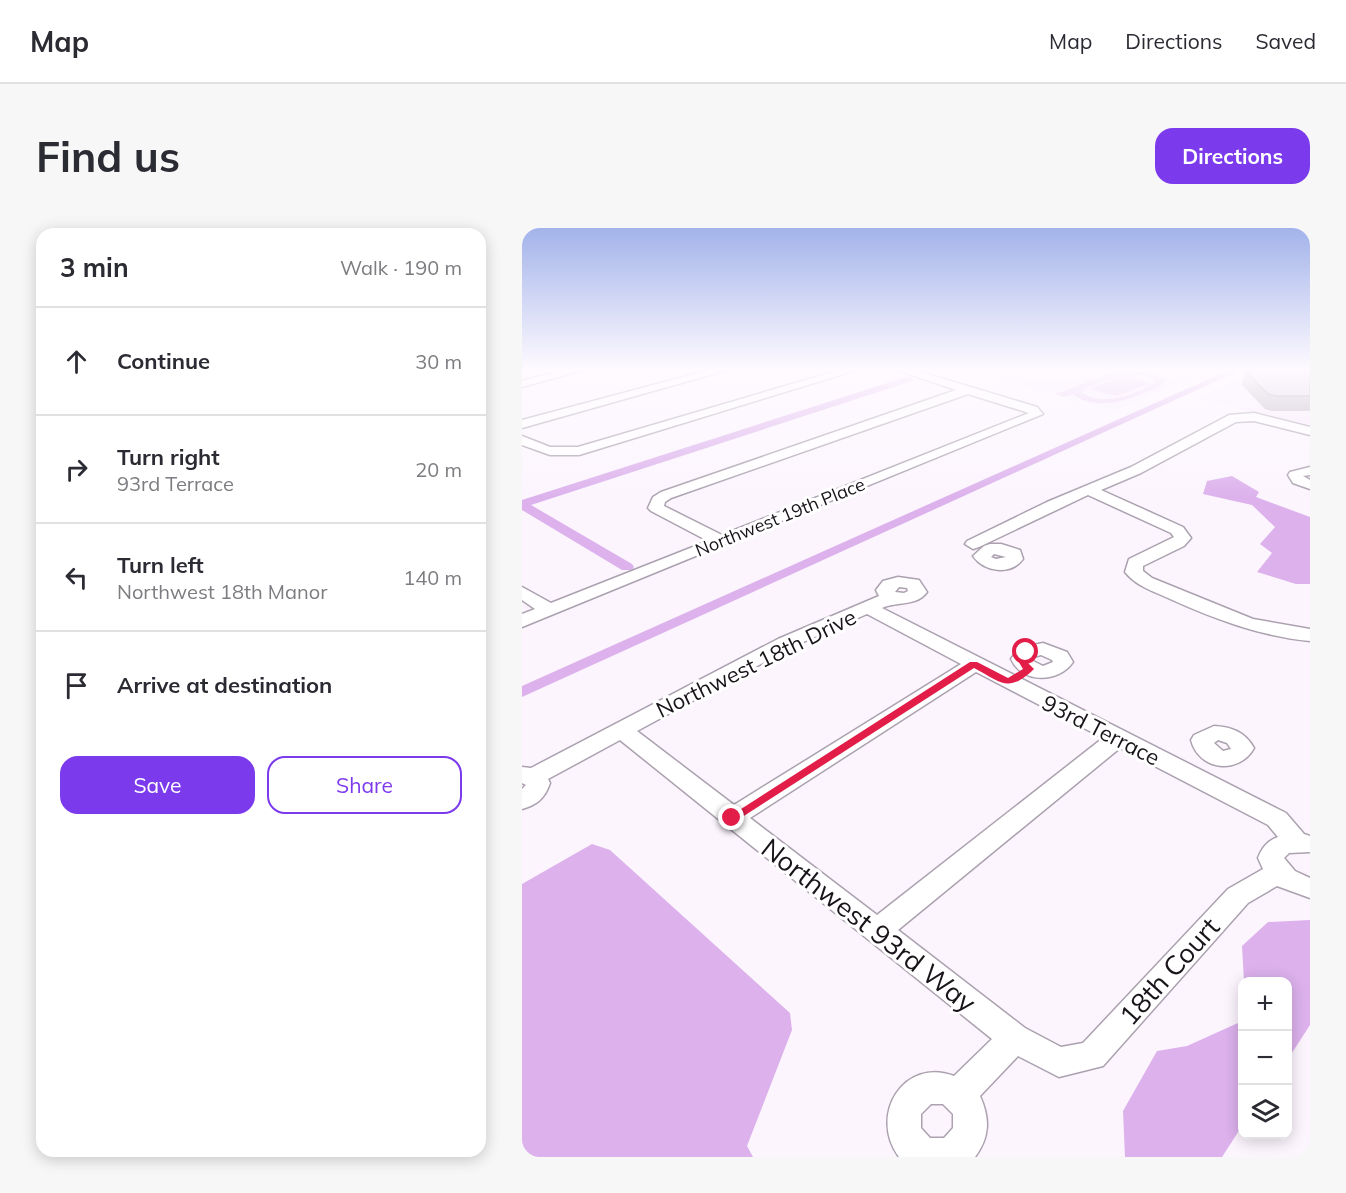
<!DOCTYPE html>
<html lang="en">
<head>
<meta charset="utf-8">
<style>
	body { margin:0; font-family:Mulish,sans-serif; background:#f7f7f7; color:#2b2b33 }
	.controls { position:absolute; right:18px; bottom:18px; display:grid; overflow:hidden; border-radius:12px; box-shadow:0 3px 15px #0003 }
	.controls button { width:54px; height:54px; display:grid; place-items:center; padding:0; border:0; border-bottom:2px solid #e1e1e2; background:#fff; color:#2b2b33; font:30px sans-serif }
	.stop { position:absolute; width:18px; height:18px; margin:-14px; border:4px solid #e11d48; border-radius:50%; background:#fff }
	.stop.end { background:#e11d48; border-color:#fff; box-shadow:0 2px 6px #0008 }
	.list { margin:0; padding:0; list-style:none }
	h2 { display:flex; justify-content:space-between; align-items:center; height:78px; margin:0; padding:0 24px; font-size:26px }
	h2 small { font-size:20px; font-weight:400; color:#7c7c81 }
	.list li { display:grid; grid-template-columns:39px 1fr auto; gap:18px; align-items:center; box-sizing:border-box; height:108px; padding:0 24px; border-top:2px solid #e1e1e2 }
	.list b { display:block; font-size:22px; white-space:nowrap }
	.list p { margin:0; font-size:20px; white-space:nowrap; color:#7c7c81 }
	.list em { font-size:20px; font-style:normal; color:#7c7c81 }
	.actions { display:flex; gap:12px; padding:18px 24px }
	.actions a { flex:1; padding:14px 0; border:2px solid #7c3aed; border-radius:18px; text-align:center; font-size:21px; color:#7c3aed }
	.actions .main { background:#7c3aed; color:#fff }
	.icon { flex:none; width:33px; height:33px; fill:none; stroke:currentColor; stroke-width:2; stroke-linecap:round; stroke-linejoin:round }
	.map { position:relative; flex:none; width:788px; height:929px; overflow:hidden; border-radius:18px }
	header { display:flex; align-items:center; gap:36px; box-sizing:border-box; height:84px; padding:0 30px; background:#fff; border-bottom:2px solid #e1e1e2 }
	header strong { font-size:28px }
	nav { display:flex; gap:33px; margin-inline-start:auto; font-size:21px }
	.intro { display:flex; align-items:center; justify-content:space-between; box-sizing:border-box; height:144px; padding:0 36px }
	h1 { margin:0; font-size:42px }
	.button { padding:15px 27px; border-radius:18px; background:#7c3aed; color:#fff; font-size:21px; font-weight:700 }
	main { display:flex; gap:36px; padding:0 36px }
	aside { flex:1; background:#fff; border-radius:18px; box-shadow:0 3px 15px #0003 }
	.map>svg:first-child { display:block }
	.built { fill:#f8ecfd }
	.green { fill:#e3c6ef; fill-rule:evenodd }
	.water { fill:#dcb1ec }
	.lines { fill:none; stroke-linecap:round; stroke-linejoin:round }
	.canal { fill:#dcb1ec; fill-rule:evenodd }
	.minor-casing { stroke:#aba1af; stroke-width:3 }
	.minor { fill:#fff; fill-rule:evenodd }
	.wall { fill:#b8afbb }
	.building { fill:#d6ccda; stroke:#968f99; stroke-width:1.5 }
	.route { fill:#e11d48 }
	.labels { text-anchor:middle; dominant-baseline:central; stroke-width:6; stroke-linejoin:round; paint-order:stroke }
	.far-street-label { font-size:18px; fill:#181419; stroke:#fff }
	.street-label { font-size:22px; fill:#181419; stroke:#fff }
	.near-street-label { font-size:27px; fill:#181419; stroke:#fff }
</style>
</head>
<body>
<header>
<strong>Map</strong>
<nav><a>Map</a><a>Directions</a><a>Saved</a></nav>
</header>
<div class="intro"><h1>Find us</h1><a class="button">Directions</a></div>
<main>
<aside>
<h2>3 min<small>Walk · 190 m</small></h2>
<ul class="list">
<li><svg class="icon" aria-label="ahead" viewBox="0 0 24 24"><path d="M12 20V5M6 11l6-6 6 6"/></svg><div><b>Continue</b></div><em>30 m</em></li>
<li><svg class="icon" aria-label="right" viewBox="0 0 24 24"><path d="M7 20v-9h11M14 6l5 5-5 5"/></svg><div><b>Turn right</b><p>93rd Terrace</p></div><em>20 m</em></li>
<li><svg class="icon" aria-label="left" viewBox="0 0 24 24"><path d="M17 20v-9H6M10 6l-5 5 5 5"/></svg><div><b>Turn left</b><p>Northwest 18th Manor</p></div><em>140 m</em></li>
<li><svg class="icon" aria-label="arrive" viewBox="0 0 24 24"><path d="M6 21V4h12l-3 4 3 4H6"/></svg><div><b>Arrive at destination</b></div></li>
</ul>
<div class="actions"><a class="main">Save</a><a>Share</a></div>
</aside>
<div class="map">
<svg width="788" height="929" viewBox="0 0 788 929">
	<rect width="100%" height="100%" fill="#fcf5fe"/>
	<g class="built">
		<path d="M 441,141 L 691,141 L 592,183 Z"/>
		<path d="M 739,141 L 788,141 L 788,199 L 676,170 Z"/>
	</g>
	<g class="green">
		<path d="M 599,141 L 629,145 L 645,152 C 640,159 632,161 624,164 C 601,174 573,182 550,166 L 542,169 L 534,166 ZM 601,146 L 625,147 L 634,153 C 619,166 576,180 560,164 L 564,160 Z"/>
		<path d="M 600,148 L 628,155 L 595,168 L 567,161 Z"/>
	</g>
	<g class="water">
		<path d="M 710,248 L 737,264 L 734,269 L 788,289 L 788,356 L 774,356 L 735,344 L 750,325 L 738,316 L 753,299 L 730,277 L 681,266 L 685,253 Z"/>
		<path d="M 70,616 L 88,622 L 268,785 L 270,802 L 225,918 L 231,929 L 0,929 L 0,656 Z"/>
		<path d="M 788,692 L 788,797 L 766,831 L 766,754 L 722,753 L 720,718 L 746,694 Z"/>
		<path d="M 720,768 L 720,898 L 700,929 L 603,929 L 601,883 L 635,823 L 665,818 L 716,795 Z"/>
	</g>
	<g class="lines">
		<g class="canal">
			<path d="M 709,141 L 721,141 L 0,469 L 0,458 Z"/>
			<path d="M 387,148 L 391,151 L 390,153 L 9,277 L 110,336 L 112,339 L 110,342 L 100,342 L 0,282 L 0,272 Z"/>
		</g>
		<g class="minor-casing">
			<g id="minor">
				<path d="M 46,141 L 65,141 L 0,159 L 0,153 Z"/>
				<path d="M 191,141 L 209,141 L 0,200 L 0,192 Z"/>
				<path d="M 321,141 L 338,141 L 57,227 L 28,227 L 0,217 L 0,208 L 28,219 L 56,219 Z"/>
				<path d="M 372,141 L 389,141 L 515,179 L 521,186 L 0,399 L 0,386 L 13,381 L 0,372 L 0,359 L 29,375 L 186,313 L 129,283 L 126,280 L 131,269 L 139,264 L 434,162 ZM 446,166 L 507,185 L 200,307 L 142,278 L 143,274 L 149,270 Z"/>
				<path d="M 732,185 L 788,199 L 788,207 L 732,193 L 714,194 L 619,245 L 579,262 L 661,299 L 669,310 L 662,318 L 621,338 L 621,343 L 630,350 L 731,391 L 788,401 L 788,413 C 738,408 692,391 646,370 C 631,363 614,358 603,344 L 607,331 L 652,309 L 649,305 L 566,267 L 457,319 L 451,321 L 443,316 L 445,313 L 525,274 L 609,239 L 707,187 Z"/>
				<path d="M 788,239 L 788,247 L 781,248 L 788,252 L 788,261 L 771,255 L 766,247 L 768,244 Z"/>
				<path d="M 468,316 L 479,316 L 498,322 L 501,331 C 489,348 462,344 451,328 L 462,318 ZM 472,326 L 484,329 L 474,331 L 469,329 Z"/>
				<path d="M 376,349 L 397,352 L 405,364 C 394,379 375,373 360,380 L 764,585 L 782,606 L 788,608 L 788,624 L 767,625 L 762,630 L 773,643 L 788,650 L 788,670 L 755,658 L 726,675 L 581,838 L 537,849 L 496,828 L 458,868 C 468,890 468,909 453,929 L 377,929 C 346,887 382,829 432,848 L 470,811 L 98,512 L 26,551 L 28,555 C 23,570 15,577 0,581 L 0,561 L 4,557 L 0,555 L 0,539 L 9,540 L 256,411 L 357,368 L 354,362 L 361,353 ZM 377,359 L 385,360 L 386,363 L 382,365 L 373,364 ZM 345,386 L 439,436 L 212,577 L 115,503 L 270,419 ZM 454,444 L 581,510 L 355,687 L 228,590 ZM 598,520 L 746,597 L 756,609 C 745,613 740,620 736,630 L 741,641 L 706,661 L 561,815 L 539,819 L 503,800 L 376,702 ZM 409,876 L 421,876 L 431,886 L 431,900 L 422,910 L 408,910 L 399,900 L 399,886 Z"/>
				<path d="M 521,415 L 545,424 L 551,434 C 537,455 500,456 489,431 L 497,420 ZM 519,427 L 530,432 L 531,434 L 521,438 L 509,432 L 511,429 Z"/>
				<path d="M 692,498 C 710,499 723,504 732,520 C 717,547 677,543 669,512 L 672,507 ZM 696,512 L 705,515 L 709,521 L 701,523 L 692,515 Z"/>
			</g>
		</g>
		<use href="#minor" class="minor"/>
	</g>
	<path class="wall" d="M 723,143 L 788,143 L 788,183 L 750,183 L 743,181 L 720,157 Z"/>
	<path class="building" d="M 723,143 L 788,143 L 788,168 L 754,168 L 746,166 Z"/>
	<linearGradient id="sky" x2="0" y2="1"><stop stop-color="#a3b3ea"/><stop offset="0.52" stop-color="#fefaff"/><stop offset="1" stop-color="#fefaff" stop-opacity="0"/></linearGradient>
	<rect width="788" height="271" fill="url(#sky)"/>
	<path class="route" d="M 501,422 L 508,424 L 504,433 L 512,441 C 486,466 479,454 452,440 L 214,593 L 210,594 L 205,590 L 448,434 L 455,434 L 486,450 L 501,441 L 495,431 Z"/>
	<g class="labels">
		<g class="far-street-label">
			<text transform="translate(258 289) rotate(-22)">Northwest 19th Place</text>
		</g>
		<g class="street-label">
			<text transform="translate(234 435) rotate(-26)">Northwest 18th Drive</text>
			<text transform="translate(579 502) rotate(27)">93rd Terrace</text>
		</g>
		<g class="near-street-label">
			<text transform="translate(347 697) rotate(38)">Northwest 93rd Way</text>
			<text transform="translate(647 743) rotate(-48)">18th Court</text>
		</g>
	</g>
</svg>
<div class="controls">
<button>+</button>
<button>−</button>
<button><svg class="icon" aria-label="layers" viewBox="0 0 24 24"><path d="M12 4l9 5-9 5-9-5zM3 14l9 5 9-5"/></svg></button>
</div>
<div class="stop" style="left:504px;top:424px"></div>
<div class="stop end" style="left:210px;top:590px"></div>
</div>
</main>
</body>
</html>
